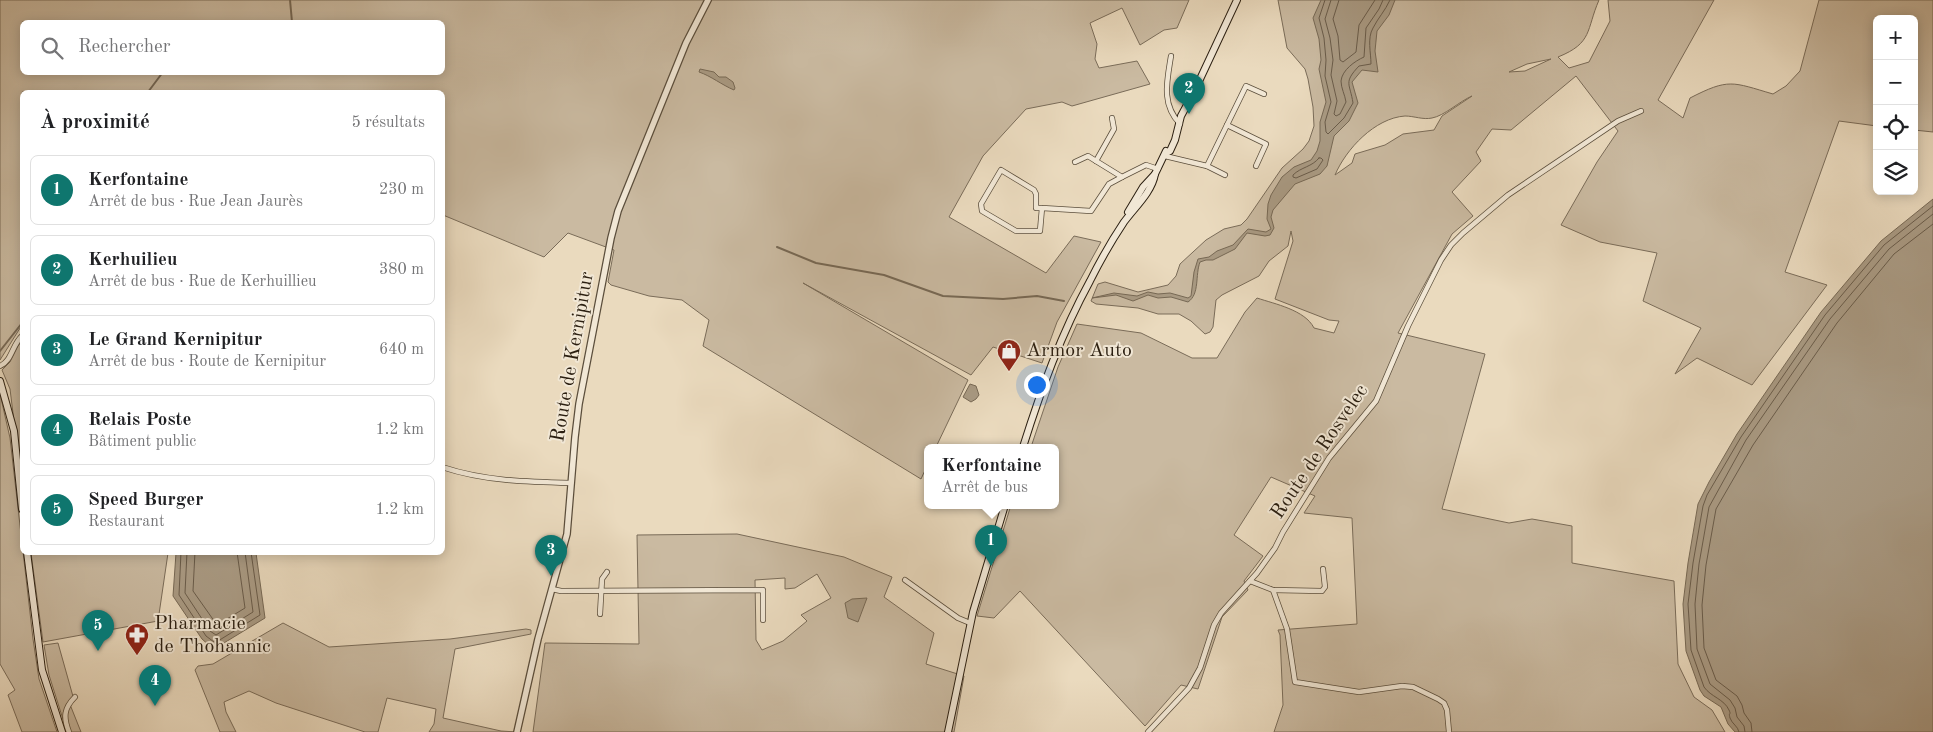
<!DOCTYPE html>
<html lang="fr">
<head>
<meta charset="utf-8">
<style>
	body { margin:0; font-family:"Old Standard TT",serif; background:#f2f2f2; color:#202124 }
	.controls { position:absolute; right:15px; top:15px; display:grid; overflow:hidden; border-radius:8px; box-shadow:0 2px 12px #0003 }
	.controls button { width:45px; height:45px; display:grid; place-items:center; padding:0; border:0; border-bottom:1px solid #e0e0e0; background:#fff; color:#202124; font:25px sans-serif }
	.you { position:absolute; left:1036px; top:384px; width:18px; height:18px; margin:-12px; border:4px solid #fff; border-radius:50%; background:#1a73e8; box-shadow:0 0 0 8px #1a73e833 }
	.badge { display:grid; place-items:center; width:32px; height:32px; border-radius:50%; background:#0f766e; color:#fff; font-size:16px; font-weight:700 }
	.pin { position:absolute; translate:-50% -41px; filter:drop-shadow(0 1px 2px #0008) }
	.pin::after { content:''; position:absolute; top:26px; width:18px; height:15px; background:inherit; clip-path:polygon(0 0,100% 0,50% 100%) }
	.popup { position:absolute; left:924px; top:444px; width:135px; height:65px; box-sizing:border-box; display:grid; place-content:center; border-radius:8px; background:#fff; filter:drop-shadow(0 1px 4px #0005); font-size:16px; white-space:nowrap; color:#757577 }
	.popup b { font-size:19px; color:#202124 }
	.popup::after { content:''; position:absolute; left:50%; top:100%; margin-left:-10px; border:10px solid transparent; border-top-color:#fff }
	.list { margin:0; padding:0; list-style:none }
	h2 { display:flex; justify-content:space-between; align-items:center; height:65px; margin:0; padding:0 20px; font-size:21px }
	h2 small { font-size:16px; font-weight:400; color:#757577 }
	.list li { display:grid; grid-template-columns:32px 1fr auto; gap:15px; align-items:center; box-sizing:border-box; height:70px; margin:0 10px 10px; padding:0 10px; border:1px solid #e0e0e0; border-radius:8px }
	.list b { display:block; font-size:19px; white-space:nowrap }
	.list p { margin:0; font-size:16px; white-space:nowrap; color:#757577 }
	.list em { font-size:16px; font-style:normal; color:#757577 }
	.icon { flex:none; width:28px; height:28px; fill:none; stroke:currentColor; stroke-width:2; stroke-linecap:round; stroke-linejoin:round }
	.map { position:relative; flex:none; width:1933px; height:732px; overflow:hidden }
	.search { position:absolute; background:#fff; box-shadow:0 2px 12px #0003; left:20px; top:20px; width:425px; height:55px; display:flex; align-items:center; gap:12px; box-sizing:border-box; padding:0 18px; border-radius:8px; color:#757577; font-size:19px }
	.panel { position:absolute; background:#fff; box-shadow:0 2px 12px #0003; left:20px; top:90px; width:425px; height:465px; border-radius:8px }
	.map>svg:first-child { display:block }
	.green { fill:#cabaa1; stroke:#7a6c59; fill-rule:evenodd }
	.water { fill:#a99a83; stroke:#776955 }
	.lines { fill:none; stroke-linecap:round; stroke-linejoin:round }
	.shore { stroke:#6a5c4a; stroke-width:1 }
	.stream { stroke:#776955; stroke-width:2 }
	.minor-casing { stroke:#5b4e3c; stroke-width:6 }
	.tertiary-casing { stroke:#5b4e3c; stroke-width:8 }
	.secondary-casing { stroke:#2b1f11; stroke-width:8 }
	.minor { stroke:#f1e7d5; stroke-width:4.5 }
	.tertiary { stroke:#f1e7d5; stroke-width:5.5 }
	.secondary { stroke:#f1e7d5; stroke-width:6 }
	.labels { text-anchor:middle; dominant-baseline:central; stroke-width:4; stroke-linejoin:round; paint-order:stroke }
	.poi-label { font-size:20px; fill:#2b1f11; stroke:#f1e7d5; text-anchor:start }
	.street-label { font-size:20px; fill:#2b1f11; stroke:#f1e7d5 }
</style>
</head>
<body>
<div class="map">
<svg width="1933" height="732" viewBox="0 0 1933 732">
	<rect width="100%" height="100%" fill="#eadabe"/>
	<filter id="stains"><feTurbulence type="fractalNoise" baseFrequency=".004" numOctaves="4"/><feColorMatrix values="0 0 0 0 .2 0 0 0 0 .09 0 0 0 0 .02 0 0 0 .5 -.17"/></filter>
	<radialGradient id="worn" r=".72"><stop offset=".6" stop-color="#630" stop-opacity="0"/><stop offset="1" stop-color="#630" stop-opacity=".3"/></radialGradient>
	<g class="green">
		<path d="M 0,0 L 1189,0 L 1177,28 L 1164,30 L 1140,45 L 1122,8 L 1090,23 L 1097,44 L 1095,59 L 1099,68 L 1137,61 L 1150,84 L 1072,106 L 1062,102 L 1026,109 L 983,156 L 949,217 L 1046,273 L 1074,236 L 1101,242 L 1057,322 L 1042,363 L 993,347 L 971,375 L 803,283 L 968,380 L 936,447 L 927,447 L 927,466 L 921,479 L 703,346 L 709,320 L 682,300 L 649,296 L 611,285 L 608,282 L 614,250 L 568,233 L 544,257 L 443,215 L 442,92 L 22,92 L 22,325 L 0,360 ZM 22,22 L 442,22 L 442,72 L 22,72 Z"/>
		<path d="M 1278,0 L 1336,0 L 1337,12 L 1320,165 L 1340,0 L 1599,0 C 1586,30 1593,43 1558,57 L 1569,68 L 1589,62 L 1610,21 L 1608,0 L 1714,0 L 1658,100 L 1683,118 L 1690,98 C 1729,78 1732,82 1773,94 L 1786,86 L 1800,71 L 1819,0 L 1933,0 L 1933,132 L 1914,130 L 1914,19 L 1877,19 L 1877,126 L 1839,121 L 1785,272 L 1827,285 L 1752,385 L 1697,358 L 1675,374 L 1701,328 L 1643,301 L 1657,253 L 1600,242 L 1561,225 L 1597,162 L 1618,131 L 1576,76 L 1511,130 L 1492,129 L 1476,152 L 1481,161 L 1452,192 L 1473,216 L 1452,234 L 1398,333 L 1485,354 L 1442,509 L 1509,523 L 1532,519 L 1572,526 L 1572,563 L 1674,581 L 1678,664 L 1694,697 L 1712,710 L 1725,732 L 1274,732 L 1283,705 L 1280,635 L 1278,630 L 1357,624 L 1352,518 L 1304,513 L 1315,496 L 1271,477 L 1234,535 L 1263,556 L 1244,581 L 1248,590 L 1222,617 L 1198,689 L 1181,685 L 1145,726 L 1020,591 L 994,618 L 977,616 L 1011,505 L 1055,505 L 1055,447 L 1031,447 L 1058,367 L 1077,324 L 1141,333 L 1192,358 L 1217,358 L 1245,312 L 1257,298 C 1275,304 1305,310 1314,328 L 1334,333 L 1339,321 L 1329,320 L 1275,299 L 1293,241 L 1291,231 L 1288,246 L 1269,261 L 1259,276 L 1222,295 L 1216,300 L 1213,327 L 1210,332 L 1205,334 L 1191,321 L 1179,314 L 1158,314 L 1138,308 L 1096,304 L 1091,301 L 1098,284 L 1105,282 L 1138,292 L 1168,285 L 1176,276 L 1180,264 L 1206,240 L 1224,229 L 1241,225 L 1247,219 L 1282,168 L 1303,149 L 1309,141 L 1314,126 L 1313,107 L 1308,79 L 1305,69 L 1287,48 ZM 1551,59 L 1525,71 L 1509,72 L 1527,64 ZM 1472,96 L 1442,116 L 1434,130 L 1403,134 L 1385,145 L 1355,154 L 1352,163 L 1335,175 C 1346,149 1375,118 1405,116 C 1414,116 1423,120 1432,118 C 1444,116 1460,101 1472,96 Z"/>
		<path d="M 19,344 L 22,345 L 22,485 L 10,389 L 2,370 L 10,362 Z"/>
		<path d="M 0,394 L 10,438 L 33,639 L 39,679 L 57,732 L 22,732 L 8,695 L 15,690 L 0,664 Z"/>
		<path d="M 737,534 L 844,557 L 892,577 L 884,597 L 934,633 L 926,664 L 964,676 L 954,732 L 533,732 L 545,643 L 639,644 L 637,535 ZM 817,574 L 831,598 L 801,615 L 807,621 L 783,641 L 762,650 L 756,640 L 755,580 L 785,578 L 785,589 L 795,588 Z"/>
		<path d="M 31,553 L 168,553 L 158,621 L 43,642 Z"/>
		<path d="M 283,623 L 329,647 L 450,639 L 526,629 L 531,630 L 531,634 L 455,649 L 443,718 L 501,731 L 517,732 L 429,732 L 434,724 L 436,709 L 387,698 L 378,732 L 365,732 L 276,703 L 249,691 L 224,702 L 226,712 L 236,732 L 220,732 L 195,670 L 198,666 L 213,664 Z"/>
		<path d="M 58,643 L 74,700 L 69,702 L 81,732 L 67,732 L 49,675 L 44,645 Z"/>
	</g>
	<g class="water">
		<path d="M 1321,0 L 1395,0 L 1389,15 L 1377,31 L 1375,51 L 1378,72 L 1362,70 L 1352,82 L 1358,103 L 1349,121 L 1334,136 L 1327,166 L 1320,174 L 1295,184 L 1273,210 L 1271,217 L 1274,228 L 1270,235 L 1265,236 L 1247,233 L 1235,249 L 1213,260 L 1206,260 L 1200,262 C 1195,275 1200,294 1188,302 L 1171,297 L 1158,298 L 1148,295 L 1133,301 L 1116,295 L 1092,298 L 1114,293 L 1137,296 L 1148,292 L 1158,294 L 1170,293 L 1188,298 L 1191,296 L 1194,272 L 1198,259 L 1209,257 L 1217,251 L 1233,245 L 1248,229 L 1266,232 L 1271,229 L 1267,219 L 1268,204 L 1271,195 L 1282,177 L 1294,167 L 1311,160 L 1317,151 L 1320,141 L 1320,122 L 1326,102 L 1319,69 L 1321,60 L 1319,39 L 1313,18 Z"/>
		<path d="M 700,69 L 714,72 L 719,77 L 726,77 L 733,82 L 735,88 L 734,90 C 722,85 711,76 699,72 Z"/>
		<path d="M 1933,199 L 1933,732 L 1735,732 L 1728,724 L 1721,707 L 1704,696 L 1700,690 L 1686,651 L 1683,604 L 1688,563 L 1698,504 L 1709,482 L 1737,434 L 1821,312 L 1881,241 Z"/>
		<path d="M 970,384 L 976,386 L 979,395 L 976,399 L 971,402 L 963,397 Z"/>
		<path d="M 176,553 L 256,553 L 265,618 L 219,646 L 211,647 L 202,639 L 173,596 Z"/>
		<path d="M 867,598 L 858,622 L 848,618 L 845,603 L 852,599 Z"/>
	</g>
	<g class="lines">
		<g class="shore">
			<path d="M 1325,0 L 1319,18 L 1324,38 L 1326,60 L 1325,76 L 1331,102 L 1325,122 L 1326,132 L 1328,134 L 1344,118 L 1353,103 C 1350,83 1343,83 1359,66 L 1371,64 C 1371,53 1367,38 1373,28 C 1378,18 1385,11 1390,0"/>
			<path d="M 1331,0 L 1325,19 L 1330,38 L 1333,60 L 1331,75 L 1337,101 L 1334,114 L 1336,116 L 1340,114 L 1346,102 C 1345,95 1341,88 1341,81 C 1342,70 1355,61 1364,57 L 1366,28 L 1379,9 L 1383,0"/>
			<path d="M 1339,0 L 1333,19 L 1338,36 L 1340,60 L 1343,62 L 1356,52 L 1359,25 L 1375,0"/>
			<path d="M 1319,158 L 1321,158 L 1323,160 L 1317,169 L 1296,178 L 1293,177 L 1293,175 C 1301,167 1312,167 1319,158 Z"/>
			<path d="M 181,552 L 179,595 L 206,636 L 214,642 L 218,641 L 260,615 L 251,552"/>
			<path d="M 187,552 L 185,593 L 210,631 L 216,635 L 253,612 L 245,552"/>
			<path d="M 195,552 L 193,591 L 217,625 L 245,608 L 237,552"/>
			<path d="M 1739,732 C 1738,726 1732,724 1730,718 C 1728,710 1732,717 1729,710 C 1724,699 1711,697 1704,687 L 1691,650 L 1688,604 L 1693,563 L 1703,506 L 1707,495 L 1741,437 L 1825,315 L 1884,245 L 1933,206"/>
			<path d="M 1745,732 L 1744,726 L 1737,717 L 1735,708 L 1730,700 L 1710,684 L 1697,649 L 1695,604 L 1699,564 L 1709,507 L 1746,440 L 1830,319 L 1889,249 L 1933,214"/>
			<path d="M 1752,732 L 1751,723 L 1744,713 L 1742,705 L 1737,696 L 1716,680 L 1704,648 L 1702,605 L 1706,565 L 1716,509 L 1753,445 L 1837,323 L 1894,254 L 1933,224"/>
		</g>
		<g class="stream">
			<path d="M 290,0 L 292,22"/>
			<path d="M 148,92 L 163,72"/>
			<path d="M 777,247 L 816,263 L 884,275 L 943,296 L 1003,299 L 1037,296 L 1064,301"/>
			<path d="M 0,351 L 22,323"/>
		</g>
		<g class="minor-casing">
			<g id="minor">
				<path d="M 1171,56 C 1167,81 1161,104 1180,124"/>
				<path d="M 1112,118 L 1114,129 L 1096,161 L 1122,177 L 1146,165 L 1158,169"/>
				<path d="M 1227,125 L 1266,144 L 1256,166"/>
				<path d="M 1165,156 L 1207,166 L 1246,86 L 1264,94"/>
				<path d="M 1075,162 L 1088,156 L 1096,161"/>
				<path d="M 1207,166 L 1225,175"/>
				<path d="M 1042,208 L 1040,231 L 1016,231 L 982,211 L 981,204 L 1001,170 L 1034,190 L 1036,194 L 1036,208 L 1042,208 L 1091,211 L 1109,184 L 1122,177"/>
				<path d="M 0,366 C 12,361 12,345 22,336"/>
				<path d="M 442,467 C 484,481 527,482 571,483"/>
				<path d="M 905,580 L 958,618 L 970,623"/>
				<path d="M 1250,581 L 1273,590 L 1322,591 L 1325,587 L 1323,569"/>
				<path d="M 552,589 L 561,591 L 763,590 L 763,620"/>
				<path d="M 1273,590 L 1287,629 L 1295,682 L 1359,692 L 1402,686 L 1413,687 L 1438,699 L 1444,703 L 1447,710 L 1449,732"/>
				<path d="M 600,614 L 602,579 L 607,572"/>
				<path d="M 69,732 C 63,717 64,708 75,697"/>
				<path d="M 1148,732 L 1189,688 L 1200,668 L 1214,625 L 1221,613 L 1257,573 L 1275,548 L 1283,532 L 1329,458 L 1376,401 L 1408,326 L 1441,260 L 1451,245 L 1463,233 L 1508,195 L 1618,121 L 1641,111"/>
			</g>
		</g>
		<g class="tertiary-casing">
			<path id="tertiary" d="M 517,732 L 538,639 L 567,534 L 575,437 L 579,404 L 611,238 L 618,211 L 686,43 L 708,0"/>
		</g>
		<g class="secondary-casing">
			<g id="secondary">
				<path d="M 1166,153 L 1170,151 L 1175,140 L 1181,116 L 1194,92 L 1237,0"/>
				<path d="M 1128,212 L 1143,187 L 1155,174 L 1166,151"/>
				<path d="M 0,381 L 14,431 L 22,509"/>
				<path d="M 1023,447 C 1041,390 1061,334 1090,281 C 1100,261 1112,240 1124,222 C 1135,207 1152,192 1155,174"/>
				<path d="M 27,552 L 42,670 L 62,732"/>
				<path d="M 948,732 L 973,612 L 1005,505"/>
			</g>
		</g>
		<use href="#minor" class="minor"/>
		<use href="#tertiary" class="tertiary"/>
		<use href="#secondary" class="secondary"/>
	</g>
	<defs>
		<g id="shop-pin" transform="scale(1.25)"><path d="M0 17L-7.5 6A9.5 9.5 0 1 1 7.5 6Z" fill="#8f2418" stroke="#f1e7d5"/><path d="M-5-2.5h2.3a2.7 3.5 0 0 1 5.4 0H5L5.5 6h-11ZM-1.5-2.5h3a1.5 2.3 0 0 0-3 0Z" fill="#fff"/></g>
		<g id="pharmacy-pin" transform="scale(1.25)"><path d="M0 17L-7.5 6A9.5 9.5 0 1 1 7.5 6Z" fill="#8f2418" stroke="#f1e7d5"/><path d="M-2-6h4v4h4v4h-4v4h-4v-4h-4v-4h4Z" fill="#fff"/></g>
	</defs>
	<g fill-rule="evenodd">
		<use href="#shop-pin" x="1009" y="351"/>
		<use href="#pharmacy-pin" x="137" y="635"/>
	</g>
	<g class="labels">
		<g class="poi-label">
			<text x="1026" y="351">Armor Auto</text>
			<text x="154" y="624">Pharmacie<tspan x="154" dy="23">de Thohannic</tspan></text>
		</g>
		<g class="street-label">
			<text transform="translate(573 357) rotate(-80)">Route de Kernipitur</text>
			<text transform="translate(1320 452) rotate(-56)">Route de Rosvelec</text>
		</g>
	</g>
	<rect width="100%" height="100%" filter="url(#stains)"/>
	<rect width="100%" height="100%" fill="url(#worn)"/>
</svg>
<div class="controls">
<button>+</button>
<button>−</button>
<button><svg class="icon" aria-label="locate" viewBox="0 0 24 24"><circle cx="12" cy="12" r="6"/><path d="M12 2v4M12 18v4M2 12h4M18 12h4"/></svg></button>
<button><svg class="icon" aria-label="layers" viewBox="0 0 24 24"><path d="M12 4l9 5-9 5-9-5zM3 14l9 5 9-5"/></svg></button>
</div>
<div class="you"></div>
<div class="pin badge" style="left:991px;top:566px">1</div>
<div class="popup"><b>Kerfontaine</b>Arrêt de bus</div>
<div class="pin badge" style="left:1189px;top:114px">2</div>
<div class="pin badge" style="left:551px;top:576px">3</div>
<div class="pin badge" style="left:155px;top:706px">4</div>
<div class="pin badge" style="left:98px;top:651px">5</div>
<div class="search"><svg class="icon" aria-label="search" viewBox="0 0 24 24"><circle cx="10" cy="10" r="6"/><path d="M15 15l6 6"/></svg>Rechercher</div>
<section class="panel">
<h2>À proximité<small>5 résultats</small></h2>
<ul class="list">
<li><span class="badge">1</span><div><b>Kerfontaine</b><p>Arrêt de bus · Rue Jean Jaurès</p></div><em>230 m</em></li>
<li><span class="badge">2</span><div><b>Kerhuilieu</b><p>Arrêt de bus · Rue de Kerhuillieu</p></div><em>380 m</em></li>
<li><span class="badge">3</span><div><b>Le Grand Kernipitur</b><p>Arrêt de bus · Route de Kernipitur</p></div><em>640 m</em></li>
<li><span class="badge">4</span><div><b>Relais Poste</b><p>Bâtiment public</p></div><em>1.2 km</em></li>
<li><span class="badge">5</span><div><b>Speed Burger</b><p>Restaurant</p></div><em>1.2 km</em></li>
</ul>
</section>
</div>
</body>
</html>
